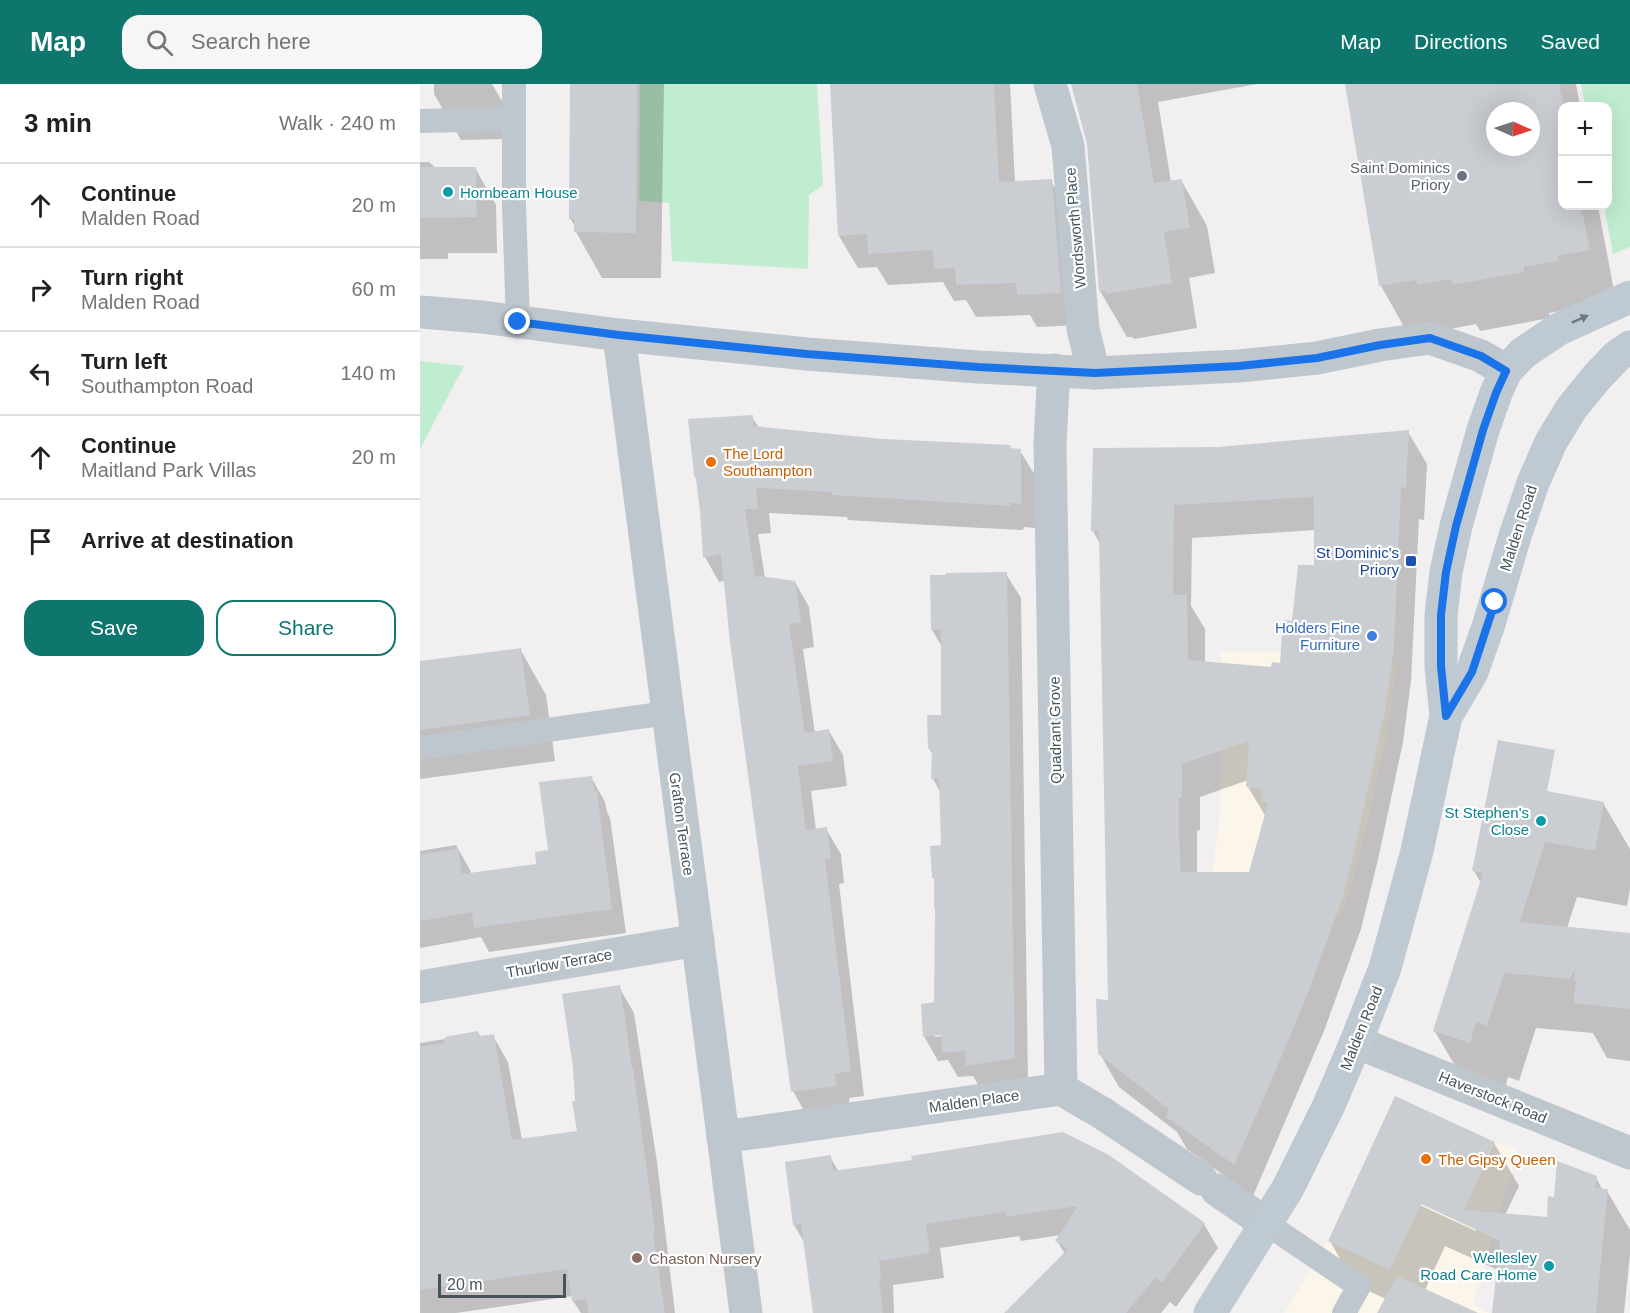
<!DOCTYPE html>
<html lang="en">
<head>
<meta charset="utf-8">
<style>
	body { margin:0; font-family:Arial,sans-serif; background:#f6f6f6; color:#202124 }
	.controls { position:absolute; right:18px; top:18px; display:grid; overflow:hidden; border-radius:12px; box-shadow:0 6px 24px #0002 }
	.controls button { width:54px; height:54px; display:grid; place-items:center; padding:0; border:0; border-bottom:2px solid #e0e0e0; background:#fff; color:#202124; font:30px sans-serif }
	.compass { position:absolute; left:1066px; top:18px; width:54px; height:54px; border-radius:50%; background:#fff; box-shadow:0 6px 24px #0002; rotate:93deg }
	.scale { position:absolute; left:18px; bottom:15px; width:128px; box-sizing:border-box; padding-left:6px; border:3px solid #48545c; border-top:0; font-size:16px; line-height:21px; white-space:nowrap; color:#48545c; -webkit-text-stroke:4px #fff; paint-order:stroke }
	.stop { position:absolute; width:18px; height:18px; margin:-14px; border:4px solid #1a73e8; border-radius:50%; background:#fff }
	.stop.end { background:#1a73e8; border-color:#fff; box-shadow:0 2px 6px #0008 }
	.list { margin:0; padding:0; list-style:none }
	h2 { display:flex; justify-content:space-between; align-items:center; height:78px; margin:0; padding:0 24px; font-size:26px }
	h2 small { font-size:20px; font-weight:400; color:#757577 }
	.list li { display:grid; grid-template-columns:39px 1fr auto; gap:18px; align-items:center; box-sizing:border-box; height:84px; padding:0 24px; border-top:2px solid #e0e0e0 }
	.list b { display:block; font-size:22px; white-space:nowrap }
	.list p { margin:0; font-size:20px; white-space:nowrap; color:#757577 }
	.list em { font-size:20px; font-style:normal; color:#757577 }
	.actions { display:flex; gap:12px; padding:18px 24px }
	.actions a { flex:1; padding:14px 0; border:2px solid #0f766e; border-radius:18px; text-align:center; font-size:21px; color:#0f766e }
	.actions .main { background:#0f766e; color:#fff }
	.icon { flex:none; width:33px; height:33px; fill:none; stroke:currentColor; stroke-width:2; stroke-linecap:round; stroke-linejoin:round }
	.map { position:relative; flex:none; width:1210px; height:1229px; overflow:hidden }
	header { display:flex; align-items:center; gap:36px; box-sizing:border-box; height:84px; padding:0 30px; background:#0f766e; color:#fff }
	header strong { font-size:28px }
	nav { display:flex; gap:33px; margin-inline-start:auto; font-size:21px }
	.search { width:420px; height:54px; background:#f6f6f6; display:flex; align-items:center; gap:15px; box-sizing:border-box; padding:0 21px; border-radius:18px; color:#757577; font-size:22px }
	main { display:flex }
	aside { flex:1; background:#fff }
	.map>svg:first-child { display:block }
	.commercial { fill:#fbf5ea }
	.green { fill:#c0edcf }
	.shadow { fill:#0003; fill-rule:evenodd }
	.building { fill:#cacdd2; fill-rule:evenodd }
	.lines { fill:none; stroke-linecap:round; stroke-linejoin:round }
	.service { stroke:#bec7ce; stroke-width:24 }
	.minor { stroke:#bec7ce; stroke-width:33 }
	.secondary { stroke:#bec9d2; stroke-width:33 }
	.oneway { fill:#6b777f }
	.route { stroke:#1a73e8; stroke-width:8 }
	.worship-dot { fill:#6b7280; stroke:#fff; stroke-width:2 }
	.culture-dot { fill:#0f9aa8; stroke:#fff; stroke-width:2 }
	.food-dot { fill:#e8710a; stroke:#fff; stroke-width:2 }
	.transit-dot { fill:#1a4fb4; stroke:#fff; stroke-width:2 }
	.shop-dot { fill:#3f7fe0; stroke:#fff; stroke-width:2 }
	.education-dot { fill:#8d6e63; stroke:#fff; stroke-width:2 }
	.labels { text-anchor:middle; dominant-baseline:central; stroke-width:4.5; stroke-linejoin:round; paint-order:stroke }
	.worship-label { font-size:15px; fill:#5b616d; stroke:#fff; text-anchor:end }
	.culture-label { font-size:15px; fill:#0d838f; stroke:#fff; text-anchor:end }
	.street-label { font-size:15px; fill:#48545c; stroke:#fff }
	.food-label { font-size:15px; fill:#c56008; stroke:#fff; text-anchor:start }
	.transit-label { font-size:15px; fill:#164399; stroke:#fff; text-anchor:end }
	.shop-label { font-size:15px; fill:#366cbe; stroke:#fff; text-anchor:end }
	.education-label { font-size:15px; fill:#785e54; stroke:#fff; text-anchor:start }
</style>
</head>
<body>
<header>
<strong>Map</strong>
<div class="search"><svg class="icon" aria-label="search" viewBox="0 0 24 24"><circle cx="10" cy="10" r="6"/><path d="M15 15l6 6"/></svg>Search here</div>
<nav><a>Map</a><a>Directions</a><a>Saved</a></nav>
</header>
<main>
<aside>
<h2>3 min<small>Walk · 240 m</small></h2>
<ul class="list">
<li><svg class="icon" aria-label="ahead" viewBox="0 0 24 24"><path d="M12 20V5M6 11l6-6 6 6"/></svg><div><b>Continue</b><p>Malden Road</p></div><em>20 m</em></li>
<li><svg class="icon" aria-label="right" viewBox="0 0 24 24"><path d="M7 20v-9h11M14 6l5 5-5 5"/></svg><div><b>Turn right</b><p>Malden Road</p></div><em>60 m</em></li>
<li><svg class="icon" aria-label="left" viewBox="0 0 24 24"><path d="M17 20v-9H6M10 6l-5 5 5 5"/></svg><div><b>Turn left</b><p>Southampton Road</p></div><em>140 m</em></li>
<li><svg class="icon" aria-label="ahead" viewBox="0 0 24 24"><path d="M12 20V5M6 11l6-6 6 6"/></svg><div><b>Continue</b><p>Maitland Park Villas</p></div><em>20 m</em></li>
<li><svg class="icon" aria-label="arrive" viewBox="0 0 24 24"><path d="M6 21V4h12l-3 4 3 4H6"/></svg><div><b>Arrive at destination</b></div></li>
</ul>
<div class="actions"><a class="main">Save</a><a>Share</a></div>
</aside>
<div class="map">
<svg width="1210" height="1229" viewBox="0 0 1210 1229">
	<rect width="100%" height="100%" fill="#f2eff0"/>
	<g class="commercial">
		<path d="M 801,567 L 860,568 L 977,580 L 968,643 L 950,728 L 936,785 L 921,833 L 792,791 L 799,741 L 801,682 Z"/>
		<path d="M 975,1012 L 1075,1058 L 1098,1066 L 1053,1221 L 1070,1229 L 864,1229 L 908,1157 Z"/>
	</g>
	<g class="green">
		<path d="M 220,0 L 397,0 L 403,101 L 389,111 L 388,185 L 252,177 L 249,119 L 219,117 Z"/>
		<path d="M 1161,0 L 1210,0 L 1210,163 L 1193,170 L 1184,122 L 1188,122 L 1188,22 L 1165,22 Z"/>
		<path d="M 0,277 L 44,282 L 0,365 Z"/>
	</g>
	<g class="shadow">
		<path d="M 14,0 L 72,0 L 86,24 L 86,55 L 41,56 L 14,10 Z"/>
		<path d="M 152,0 L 244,0 L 241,194 L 182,194 L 156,148 L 156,144 L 150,134 Z"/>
		<path d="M 412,0 L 590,0 L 595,98 L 631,97 L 650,129 L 659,241 L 617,243 L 610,231 L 556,233 L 546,216 L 534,217 L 523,198 L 468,201 L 457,183 L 438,184 L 419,152 Z"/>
		<path d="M 652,0 L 837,0 L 738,18 L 751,98 L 761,96 L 787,142 L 795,189 L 769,194 L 777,244 L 714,255 L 712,253 L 707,253 L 680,207 L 668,60 Z"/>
		<path d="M 926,0 L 1156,0 L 1160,22 L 1142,22 L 1142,122 L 1178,122 L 1195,212 L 1165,222 L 1129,229 L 1130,234 L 1060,247 L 1056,240 L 1025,246 L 987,248 L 961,202 ZM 1075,27 L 1111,27 L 1111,63 L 1075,63 Z"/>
		<path d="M 0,78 L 9,78 L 17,85 L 55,84 L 76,121 L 77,169 L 28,169 L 28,175 L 0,175 Z"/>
		<path d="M 332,333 L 339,344 L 463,356 L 590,363 L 592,366 L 600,367 L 615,391 L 615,444 L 604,443 L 603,446 L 542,443 L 428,436 L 427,433 L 349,429 L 351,449 L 338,450 L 345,494 L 375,498 L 389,523 L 394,563 L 383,565 L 395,649 L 409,647 L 423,671 L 427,702 L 391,707 L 396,746 L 406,745 L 421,770 L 424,799 L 419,800 L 444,1012 L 429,1014 L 430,1026 L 387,1032 L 373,1007 L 304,497 L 299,498 L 285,473 Z"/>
		<path d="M 988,348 L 1007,380 L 1004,436 L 999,435 L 991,597 L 983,658 L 959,771 L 941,845 L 904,947 L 833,1112 L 767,1065 L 757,1048 L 699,1003 L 680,970 L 690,918 L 681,462 L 673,447 L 798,365 ZM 896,446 L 895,483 L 874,539 L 861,580 L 852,584 L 785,579 L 785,545 L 771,522 L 772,454 ZM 828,696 L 828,703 L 846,733 L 830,790 L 777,790 L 777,747 L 780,746 L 780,713 Z"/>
		<path d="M 586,490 L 601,514 L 608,999 L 561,1006 L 553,992 L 538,993 L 528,976 L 518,977 L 504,952 L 515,919 L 515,797 L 513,794 L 523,762 L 521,709 L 513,695 L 513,671 L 509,664 L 523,632 L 522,563 L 512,546 ZM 515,950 L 529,951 L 515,953 Z"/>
		<path d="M 100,565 L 126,611 L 135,677 L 0,695 L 0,579 Z"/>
		<path d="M 171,693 L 185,718 L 187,728 L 190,734 L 206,849 L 69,868 L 61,853 L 0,864 L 0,767 L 36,761 L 50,786 L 51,791 L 118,781 L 129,767 Z"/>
		<path d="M 1183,719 L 1210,765 L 1210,805 L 1207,822 L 1157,813 L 1147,844 L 1210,850 L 1210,977 L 1187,974 L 1173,949 L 1116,944 L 1099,997 L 1088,993 L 1082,1014 L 1047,1002 L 1014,946 L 1061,799 L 1054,787 Z"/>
		<path d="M 199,903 L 214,929 L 237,1078 L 255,1229 L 161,1229 L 153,1217 L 153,1212 L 36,1229 L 0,1229 L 0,959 L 38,953 L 61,954 L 73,952 L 88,978 L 102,1056 L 159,1048 L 157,1018 Z"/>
		<path d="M 1074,1059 L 1099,1102 L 1085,1131 L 1129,1135 L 1135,1115 L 1176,1093 L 1183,1107 L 1187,1107 L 1210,1146 L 1210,1170 L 1204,1229 L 1074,1229 L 1078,1186 L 1025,1162 L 1005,1206 L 1055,1229 L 959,1229 L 966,1215 L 934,1200 L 910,1157 ZM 994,1116 L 1056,1144 L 1056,1147 L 993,1118 Z"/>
		<path d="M 410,1073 L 419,1088 L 494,1078 L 784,1140 L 798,1164 L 756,1223 L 750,1218 L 741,1229 L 586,1229 L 645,1170 L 637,1157 L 641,1151 L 601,1157 L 599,1152 L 520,1164 L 524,1194 L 473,1201 L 474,1229 L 394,1229 L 384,1158 L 374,1141 Z"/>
	</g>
	<g class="building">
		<path d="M 150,0 L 217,0 L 216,149 L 154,148 L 154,135 L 149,135 Z"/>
		<path d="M 410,0 L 574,0 L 579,98 L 632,95 L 641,209 L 597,211 L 596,199 L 536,201 L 535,184 L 514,185 L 513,166 L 448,170 L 447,150 L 418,152 Z"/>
		<path d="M 651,0 L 717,0 L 734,99 L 762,95 L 770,144 L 744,148 L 752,199 L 686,210 L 685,207 L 679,207 L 667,60 Z"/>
		<path d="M 925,0 L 1139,0 L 1143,19 L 1143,122 L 1161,122 L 1170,166 L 1138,172 L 1139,177 L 1104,183 L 1104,188 L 1032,201 L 1031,195 L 997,201 L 996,196 L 959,202 ZM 1075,27 L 1111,27 L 1111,63 L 1075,63 Z"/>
		<path d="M 0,83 L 56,83 L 57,133 L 0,134 Z"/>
		<path d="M 333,331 L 333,342 L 463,355 L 591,361 L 590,364 L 601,365 L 601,420 L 590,419 L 590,422 L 526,418 L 412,411 L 413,408 L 336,404 L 338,425 L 325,425 L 335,493 L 340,492 L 375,497 L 381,539 L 369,540 L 385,649 L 409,645 L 413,677 L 378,682 L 386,746 L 407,743 L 411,775 L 405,775 L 431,987 L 415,990 L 417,1002 L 371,1008 L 310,558 L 301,470 L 283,474 L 280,427 L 276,395 L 274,391 L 268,335 Z"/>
		<path d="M 989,346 L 986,404 L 981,403 L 974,564 L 965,626 L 941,737 L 923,813 L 886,914 L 843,1016 L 814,1081 L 746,1033 L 749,1025 L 678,970 L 676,915 L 688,916 L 679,447 L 671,447 L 673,364 L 798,363 ZM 894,413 L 894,481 L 878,481 L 872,537 L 863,536 L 860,579 L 852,578 L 851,583 L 768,576 L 767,511 L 753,511 L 754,421 ZM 829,657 L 826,703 L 843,705 L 841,717 L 848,719 L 829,788 L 761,788 L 759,754 L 759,714 L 762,714 L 762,680 Z"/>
		<path d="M 587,488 L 595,974 L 546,982 L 545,967 L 522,969 L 521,951 L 503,953 L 501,920 L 514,918 L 515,824 L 514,824 L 514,794 L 512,794 L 510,762 L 521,761 L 519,695 L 511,695 L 512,665 L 508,665 L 507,631 L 521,631 L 521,546 L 511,546 L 510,491 L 525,491 L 526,489 Z"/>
		<path d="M 101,564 L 110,631 L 0,646 L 0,577 Z"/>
		<path d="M 1078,656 L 1135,666 L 1127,707 L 1184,718 L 1175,767 L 1125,758 L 1100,838 L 1210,849 L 1210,925 L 1153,919 L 1156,896 L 1154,896 L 1155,885 L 1150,895 L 1084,889 L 1067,942 L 1056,938 L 1050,959 L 1013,947 L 1063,789 L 1052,787 Z"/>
		<path d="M 172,692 L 174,706 L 177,708 L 192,825 L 54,844 L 52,828 L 0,837 L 0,771 L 38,764 L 42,790 L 116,780 L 115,768 L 128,766 L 119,698 Z"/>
		<path d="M 200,901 L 212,983 L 213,984 L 235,1147 L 233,1147 L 245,1229 L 168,1229 L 167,1215 L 152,1217 L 147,1185 L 0,1206 L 0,963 L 24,959 L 25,953 L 57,947 L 61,952 L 74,950 L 92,1056 L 157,1047 L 152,1017 L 155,1017 L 153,983 L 142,910 Z"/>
		<path d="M 975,1012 L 1075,1058 L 1044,1126 L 1127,1133 L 1128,1112 L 1134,1113 L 1137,1077 L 1177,1092 L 1175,1104 L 1188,1105 L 1176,1229 L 1072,1229 L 1080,1157 L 1001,1120 L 970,1186 L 908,1157 Z"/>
		<path d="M 643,1048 L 689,1071 L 785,1139 L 742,1199 L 735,1194 L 706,1229 L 584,1229 L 648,1165 L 635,1157 L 658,1122 L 586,1133 L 585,1128 L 506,1140 L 510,1169 L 459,1177 L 461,1194 L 459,1194 L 463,1229 L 393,1229 L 381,1140 L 373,1141 L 365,1078 L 411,1071 L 413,1087 L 492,1076 L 491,1072 Z"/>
		<path d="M 977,1192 L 1058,1229 L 957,1229 Z"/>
	</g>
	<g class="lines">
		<g class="service">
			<path d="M 94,0 L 94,122 L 98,238"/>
			<path d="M 0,37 L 94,35"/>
			<path d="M 0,664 L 247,629"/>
			<path d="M 847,1140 L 939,1202 L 924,1229"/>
		</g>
		<g class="minor">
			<path d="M 630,0 L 648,62 L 663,245 L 674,289"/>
			<path d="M 0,228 L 62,233 L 199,251 L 387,270 L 558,283 L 674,289 L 819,282 L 897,274 L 960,261 L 1010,254 L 1061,272 L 1086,287"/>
			<path d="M 199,251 L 326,1229"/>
			<path d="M 634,286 L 630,359 L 641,1005"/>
			<path d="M 0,903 L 278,856"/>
			<path d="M 936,958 L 1210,1069"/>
			<path d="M 303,1053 L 641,1005 L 682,1029 L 781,1095"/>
			<path d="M 797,1106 L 847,1140"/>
		</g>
		<g class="secondary">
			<path d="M 1026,632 L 1052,588 L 1069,540 L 1095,452 L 1113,399 L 1131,358 L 1151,325 L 1176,294 L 1197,272 L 1210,263"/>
			<path d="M 790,1229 L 868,1104 L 909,1021 L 936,958 L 965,884 L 997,767 L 1026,632 L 1021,583 L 1021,531 L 1026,488 L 1036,442 L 1063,346 L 1076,309 L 1086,287 L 1103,269 L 1139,245 L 1210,213"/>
		</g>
	</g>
	<defs><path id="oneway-solid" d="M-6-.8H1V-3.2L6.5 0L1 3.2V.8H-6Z" transform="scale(1.5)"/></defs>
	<use class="oneway" href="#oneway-solid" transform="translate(1160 235) rotate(-24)"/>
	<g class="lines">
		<path class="route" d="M 98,238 L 199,251 L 387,270 L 558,283 L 675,289 L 819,282 L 897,274 L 960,261 L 1010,254 L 1061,272 L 1086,287 L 1076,309 L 1063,346 L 1036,442 L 1026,488 L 1021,531 L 1021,582 L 1026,632 L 1052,588 L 1075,518"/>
	</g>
	<circle class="worship-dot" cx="1042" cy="92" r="6"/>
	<g class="culture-dot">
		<circle cx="28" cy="108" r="6"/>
		<circle cx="1121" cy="737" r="6"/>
		<circle cx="1129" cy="1182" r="6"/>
	</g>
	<g class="food-dot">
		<circle cx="291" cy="378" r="6"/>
		<circle cx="1006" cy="1075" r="6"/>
	</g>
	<rect class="transit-dot" x="985" y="471" width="12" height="12" rx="3"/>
	<circle class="shop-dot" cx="952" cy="552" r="6"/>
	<circle class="education-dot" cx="217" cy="1174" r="6"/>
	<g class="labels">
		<g class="worship-label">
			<text x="1030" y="83">Saint Dominics<tspan x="1030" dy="17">Priory</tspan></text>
		</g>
		<g class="culture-label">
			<text x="40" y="108" text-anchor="start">Hornbeam House</text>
			<text x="1109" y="728">St Stephen's<tspan x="1109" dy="17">Close</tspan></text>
			<text x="1117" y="1173">Wellesley<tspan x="1117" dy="17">Road Care Home</tspan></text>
		</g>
		<g class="street-label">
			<text transform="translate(655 144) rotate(-95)">Wordsworth Place</text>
			<text transform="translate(1098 444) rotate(-72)">Malden Road</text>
			<text transform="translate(635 646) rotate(-91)">Quadrant Grove</text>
			<text transform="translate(262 740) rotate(82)">Grafton Terrace</text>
			<text transform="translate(139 879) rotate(-10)">Thurlow Terrace</text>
			<text transform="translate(941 944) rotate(-68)">Malden Road</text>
			<text transform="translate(1073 1013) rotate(22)">Haverstock Road</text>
			<text transform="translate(554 1017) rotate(-8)">Malden Place</text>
		</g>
		<g class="food-label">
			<text x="303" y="369">The Lord<tspan x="303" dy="17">Southampton</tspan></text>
			<text x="1018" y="1075">The Gipsy Queen</text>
		</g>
		<g class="transit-label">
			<text x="979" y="468">St Dominic's<tspan x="979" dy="17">Priory</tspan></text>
		</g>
		<g class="shop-label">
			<text x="940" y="543">Holders Fine<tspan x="940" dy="17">Furniture</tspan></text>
		</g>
		<g class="education-label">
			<text x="229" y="1174">Chaston Nursery</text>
		</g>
	</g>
</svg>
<div class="controls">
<button>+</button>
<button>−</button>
</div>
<svg class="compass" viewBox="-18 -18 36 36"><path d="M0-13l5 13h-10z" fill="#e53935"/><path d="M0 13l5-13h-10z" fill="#757577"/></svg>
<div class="scale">20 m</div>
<div class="stop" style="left:1075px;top:518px"></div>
<div class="stop end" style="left:98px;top:238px"></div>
</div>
</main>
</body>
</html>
